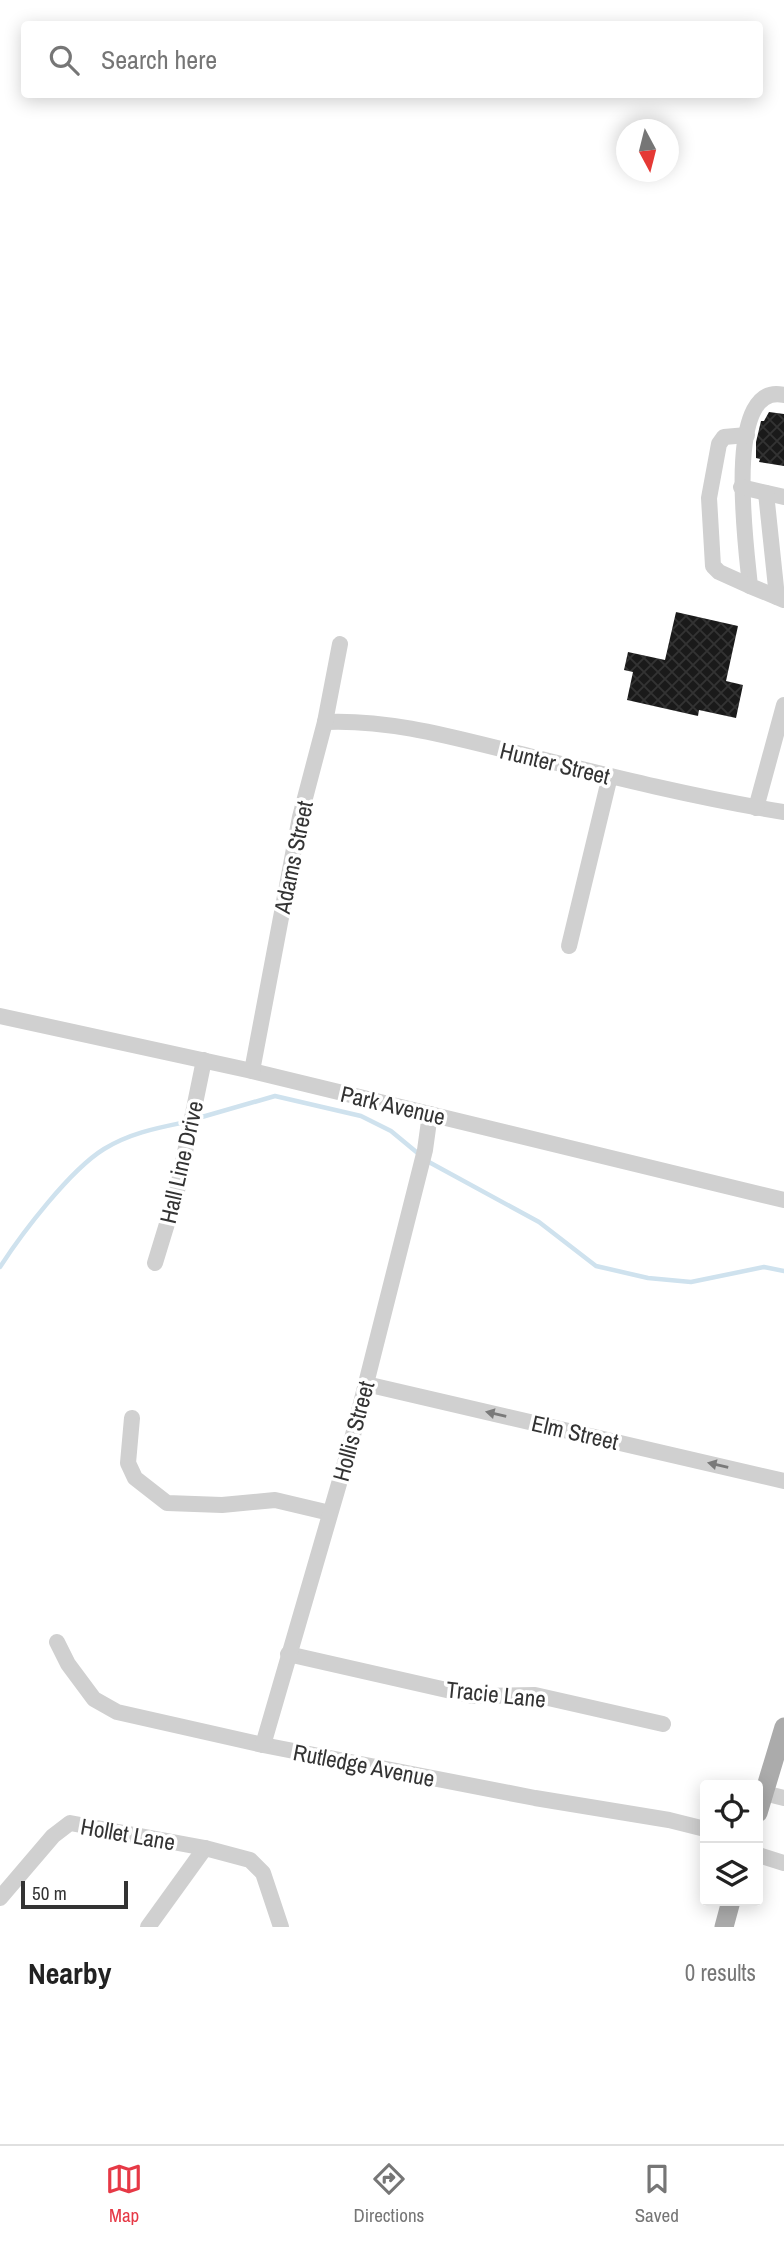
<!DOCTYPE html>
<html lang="en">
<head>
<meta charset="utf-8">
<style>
	body { margin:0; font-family:"Archivo Narrow",sans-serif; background:#f2f2f2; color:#222 }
	.controls { position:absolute; right:21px; bottom:21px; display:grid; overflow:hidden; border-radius:7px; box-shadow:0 4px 18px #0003 }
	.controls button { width:63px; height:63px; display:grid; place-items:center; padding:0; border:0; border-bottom:2px solid #e0e0e0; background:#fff; color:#222; font:35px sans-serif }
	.compass { position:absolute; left:616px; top:119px; width:63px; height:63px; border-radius:50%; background:#fff; box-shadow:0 4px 18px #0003; rotate:173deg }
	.scale { position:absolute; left:21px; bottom:18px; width:107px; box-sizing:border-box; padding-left:7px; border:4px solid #333; border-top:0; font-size:19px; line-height:24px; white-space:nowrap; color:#333; -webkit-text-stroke:5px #fff; paint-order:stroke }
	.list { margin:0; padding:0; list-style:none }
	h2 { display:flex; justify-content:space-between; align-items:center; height:91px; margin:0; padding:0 28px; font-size:30px }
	h2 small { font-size:23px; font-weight:400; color:#767676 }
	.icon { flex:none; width:38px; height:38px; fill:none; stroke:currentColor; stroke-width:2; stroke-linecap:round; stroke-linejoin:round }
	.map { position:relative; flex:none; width:784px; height:1927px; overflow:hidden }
	.search { position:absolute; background:#fff; box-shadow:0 4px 18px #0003; left:21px; right:21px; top:21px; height:77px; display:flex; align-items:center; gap:18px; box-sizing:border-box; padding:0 24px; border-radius:7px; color:#767676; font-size:26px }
	.sheet { height:217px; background:#fff }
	nav { display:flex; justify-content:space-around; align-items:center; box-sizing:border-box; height:98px; border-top:2px solid #e0e0e0; background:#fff; font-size:19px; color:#767676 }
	nav a { display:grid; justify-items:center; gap:4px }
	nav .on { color:#e63946 }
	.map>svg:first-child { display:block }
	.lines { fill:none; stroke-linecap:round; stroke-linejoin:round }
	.stream { stroke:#cfe2ee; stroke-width:4.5 }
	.building { fill:url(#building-cross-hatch) }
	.minor { stroke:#d0d0d0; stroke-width:16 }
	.major { stroke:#ababab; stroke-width:19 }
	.oneway { fill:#7a7a7a }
	.labels { text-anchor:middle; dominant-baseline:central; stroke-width:7; stroke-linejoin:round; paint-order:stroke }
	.street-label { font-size:23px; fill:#333; stroke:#fff }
</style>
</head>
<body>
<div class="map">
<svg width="784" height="1927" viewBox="0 0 784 1927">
	<defs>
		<pattern id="building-cross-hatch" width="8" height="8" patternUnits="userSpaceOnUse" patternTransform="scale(1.75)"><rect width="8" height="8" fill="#1a1a1a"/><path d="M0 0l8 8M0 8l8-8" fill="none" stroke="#333"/></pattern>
	</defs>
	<rect width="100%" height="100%" fill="#fff"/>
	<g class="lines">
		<g class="stream">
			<path d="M 195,1119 L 275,1096 L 361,1116 L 391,1131 L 420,1155"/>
			<path d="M 427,1161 L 539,1222 L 596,1266 L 648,1278 L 691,1282 L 764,1267 L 784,1271"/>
			<path d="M 0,1267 C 22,1233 70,1170 104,1149 C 130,1133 157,1128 186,1122"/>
		</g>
	</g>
	<g class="building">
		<path d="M 769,412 L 784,414 L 784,466 L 759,462 L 760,459 L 756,458 L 756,442 L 761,421 L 764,421 Z"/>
		<path d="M 676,612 L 738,626 L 726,681 L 743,685 L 736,718 L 699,710 L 698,716 L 627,700 L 633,672 L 624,670 L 628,652 L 665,660 Z"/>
	</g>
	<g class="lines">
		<g class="minor">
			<path d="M 784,395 C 722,380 747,553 750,586 L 784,600"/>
			<path d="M 747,435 L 724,437 L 719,444 L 709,498 L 713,566 L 719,572 L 750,586"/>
			<path d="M 741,487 L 784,497"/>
			<path d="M 766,493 L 777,597"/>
			<path d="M 325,722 C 394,719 462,740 529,756 C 613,777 698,798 784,812"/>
			<path d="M 756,808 L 784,705"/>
			<path d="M 569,946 L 610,776"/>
			<path d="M 0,1016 L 252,1071 L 784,1200"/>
			<path d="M 252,1071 L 300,817 L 325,722 L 340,644"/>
			<path d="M 155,1263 L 177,1191 L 204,1060"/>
			<path d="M 366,1384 L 784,1481"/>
			<path d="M 132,1418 L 128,1463 L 135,1478 L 167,1503 L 222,1505 L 275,1500 L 330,1513"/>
			<path d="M 57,1642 L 68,1664 L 94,1699 L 117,1712 L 263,1745 L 535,1798 L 669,1820 L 705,1829"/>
			<path d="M 288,1654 L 473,1696 L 535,1695 L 663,1724"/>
			<path d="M 263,1745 L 352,1439 L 425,1150 L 430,1114"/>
			<path d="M 764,1793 L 784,1798"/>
			<path d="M 758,1855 L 784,1863"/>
			<path d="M 0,1898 L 53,1836 L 70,1823 L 205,1848 L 250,1860 L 263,1873 L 281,1927"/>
			<path d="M 148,1927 L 205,1848"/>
		</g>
		<g class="major">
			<path d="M 758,1813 L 784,1727"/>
			<path d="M 724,1927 L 731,1901"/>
		</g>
	</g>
	<defs><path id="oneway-solid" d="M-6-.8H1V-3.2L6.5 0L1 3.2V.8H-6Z" transform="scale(1.75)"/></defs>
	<g class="oneway">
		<use href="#oneway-solid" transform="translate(496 1414) rotate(-167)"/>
		<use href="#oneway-solid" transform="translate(718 1465) rotate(-167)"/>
	</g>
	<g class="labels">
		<g class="street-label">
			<text transform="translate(555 763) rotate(14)">Hunter Street</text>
			<text transform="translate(293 857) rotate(-78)">Adams Street</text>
			<text transform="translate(393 1105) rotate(13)">Park Avenue</text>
			<text transform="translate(181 1162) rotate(-77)">Hall Line Drive</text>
			<text transform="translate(353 1431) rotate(-75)">Hollis Street</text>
			<text transform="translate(575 1432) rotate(13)">Elm Street</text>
			<text transform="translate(496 1694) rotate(6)">Tracie Lane</text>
			<text transform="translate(364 1765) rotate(11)">Rutledge Avenue</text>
			<text transform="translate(128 1834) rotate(10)">Hollet Lane</text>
		</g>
	</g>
</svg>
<div class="controls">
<button><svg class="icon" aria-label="locate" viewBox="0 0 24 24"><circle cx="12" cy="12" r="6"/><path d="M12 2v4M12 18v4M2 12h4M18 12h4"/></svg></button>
<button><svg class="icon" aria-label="layers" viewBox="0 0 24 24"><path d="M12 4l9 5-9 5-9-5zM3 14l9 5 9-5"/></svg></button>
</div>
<svg class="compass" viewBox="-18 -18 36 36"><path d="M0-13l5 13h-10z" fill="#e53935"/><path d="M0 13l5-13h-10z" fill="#767676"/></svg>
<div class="scale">50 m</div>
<div class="search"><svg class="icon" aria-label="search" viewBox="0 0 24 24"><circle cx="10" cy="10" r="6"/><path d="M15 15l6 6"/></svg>Search here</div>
</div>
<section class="sheet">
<h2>Nearby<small>0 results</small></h2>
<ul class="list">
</ul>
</section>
<nav>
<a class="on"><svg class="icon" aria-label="map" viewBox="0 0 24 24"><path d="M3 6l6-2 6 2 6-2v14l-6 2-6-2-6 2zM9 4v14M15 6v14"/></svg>Map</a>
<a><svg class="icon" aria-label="directions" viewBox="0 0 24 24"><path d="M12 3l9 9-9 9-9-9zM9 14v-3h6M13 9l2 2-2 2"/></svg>Directions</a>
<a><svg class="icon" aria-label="saved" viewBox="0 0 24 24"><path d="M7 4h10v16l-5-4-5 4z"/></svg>Saved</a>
</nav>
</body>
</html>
